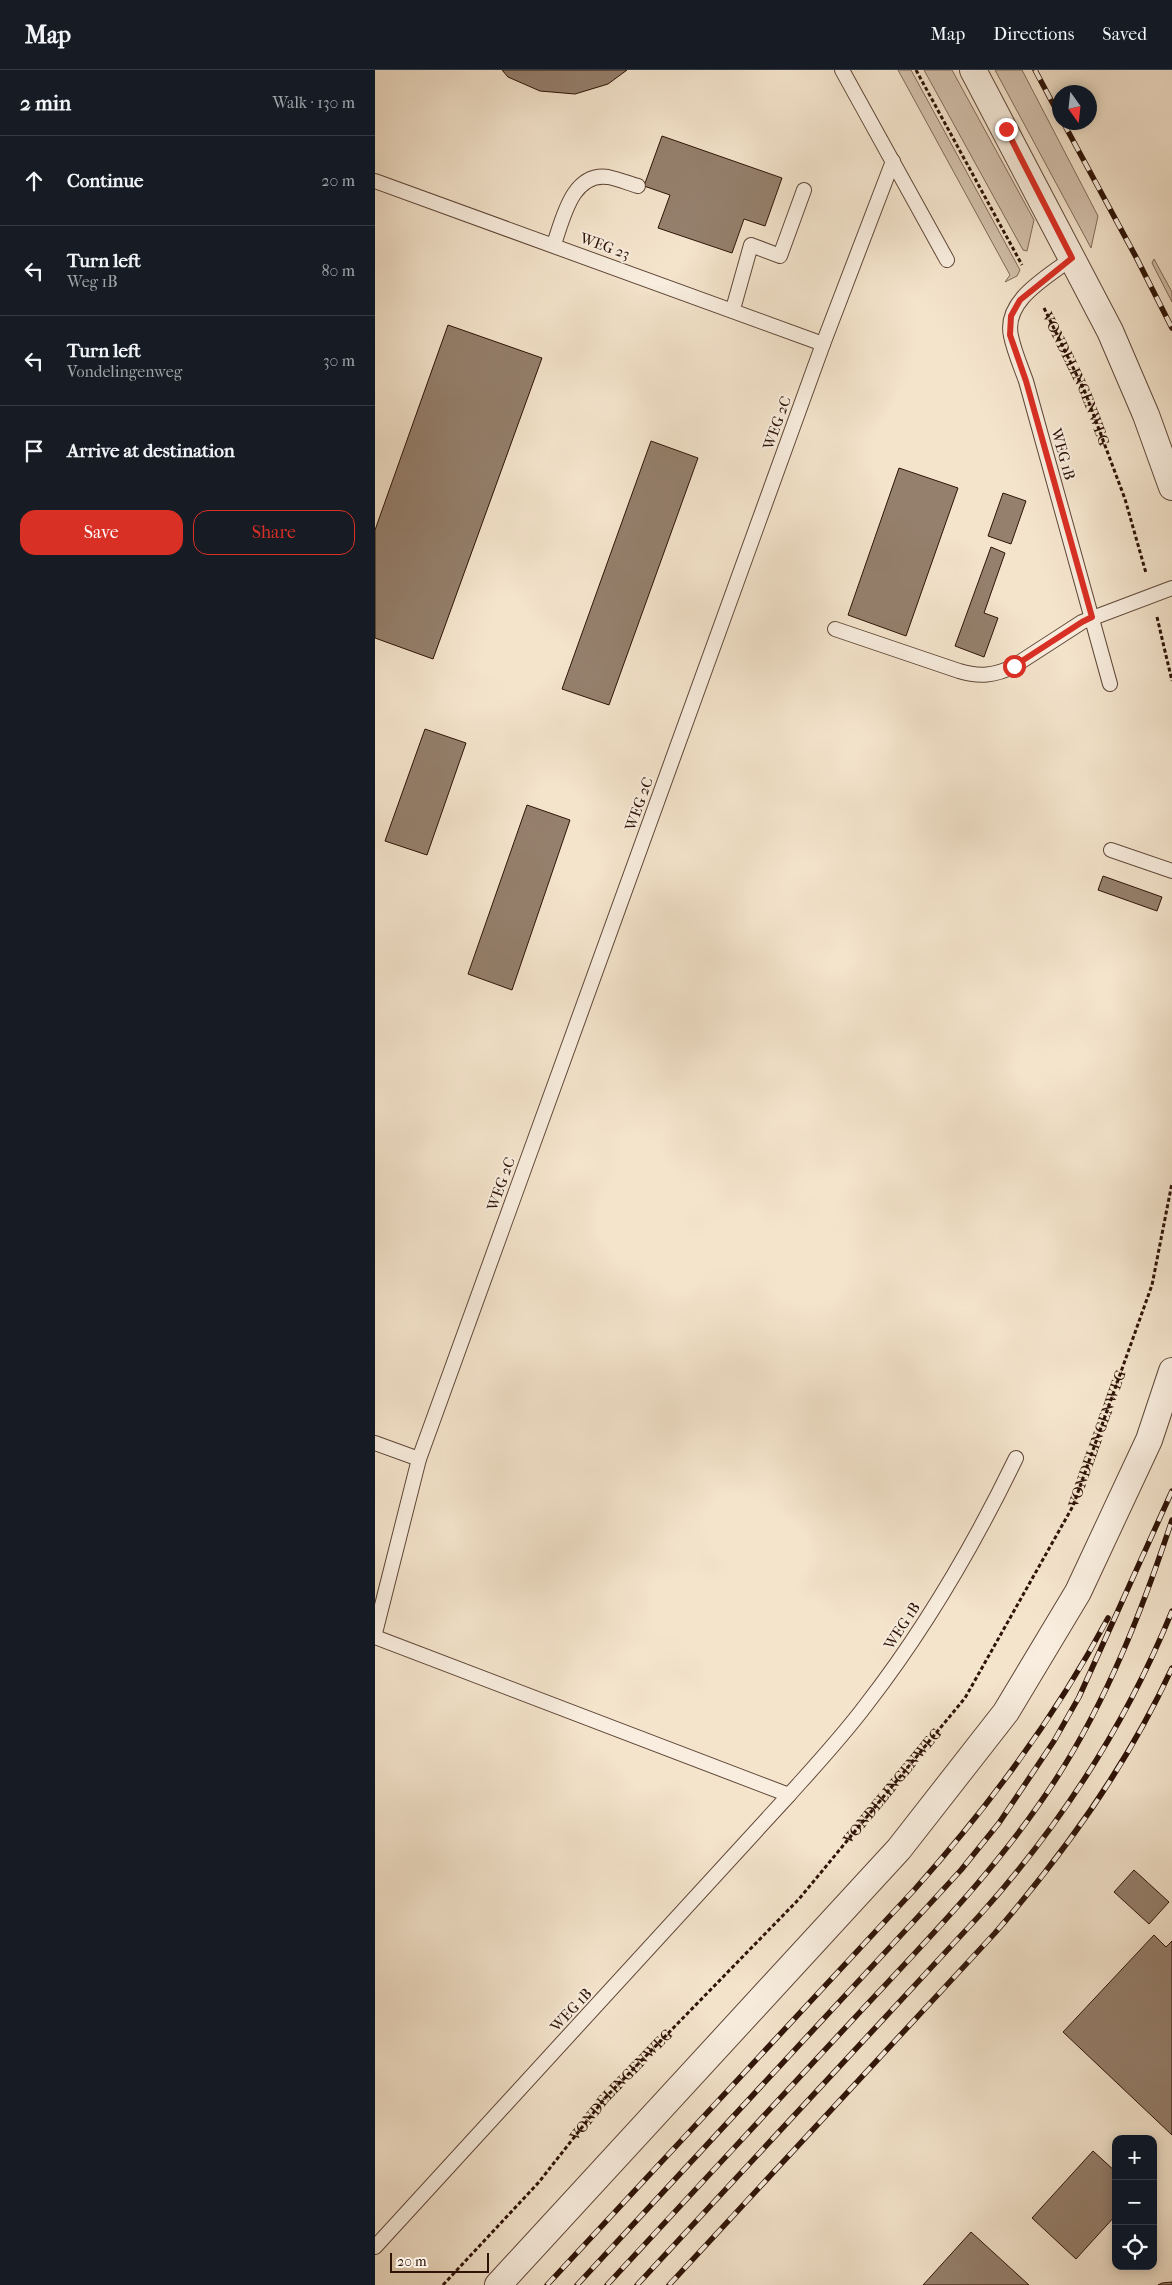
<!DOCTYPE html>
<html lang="en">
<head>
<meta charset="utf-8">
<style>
	body { margin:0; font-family:"IM FELL French Canon",serif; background:#242831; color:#f1f3f6 }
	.controls { position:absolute; right:15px; bottom:15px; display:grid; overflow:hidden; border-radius:10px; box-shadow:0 2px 12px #0003 }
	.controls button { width:45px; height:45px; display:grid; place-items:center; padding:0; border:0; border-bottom:1px solid #363941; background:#171b24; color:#f1f3f6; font:25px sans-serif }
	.compass { position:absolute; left:677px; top:15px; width:45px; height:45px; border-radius:50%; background:#171b24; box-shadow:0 2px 12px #0003; rotate:165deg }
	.scale { position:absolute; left:15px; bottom:12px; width:99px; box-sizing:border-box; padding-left:5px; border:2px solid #2e1307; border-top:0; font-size:14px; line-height:18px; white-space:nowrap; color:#2e1307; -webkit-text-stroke:4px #f8edde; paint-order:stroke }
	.stop { position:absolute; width:15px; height:15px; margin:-11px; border:4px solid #d93025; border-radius:50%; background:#fff }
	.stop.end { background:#d93025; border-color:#fff; box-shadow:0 1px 5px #0008 }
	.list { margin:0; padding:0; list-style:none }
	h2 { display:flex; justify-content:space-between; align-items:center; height:65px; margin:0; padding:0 20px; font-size:21px }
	h2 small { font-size:16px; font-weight:400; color:#9ea1a6 }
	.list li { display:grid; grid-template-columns:32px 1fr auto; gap:15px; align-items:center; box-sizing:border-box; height:90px; padding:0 20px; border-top:1px solid #363941 }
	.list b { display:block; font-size:19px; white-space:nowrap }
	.list p { margin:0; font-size:16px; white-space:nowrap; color:#9ea1a6 }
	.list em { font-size:16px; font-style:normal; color:#9ea1a6 }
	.actions { display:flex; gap:10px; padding:15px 20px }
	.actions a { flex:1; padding:11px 0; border:1px solid #d93025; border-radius:15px; text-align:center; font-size:18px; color:#d93025 }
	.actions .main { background:#d93025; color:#fff }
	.icon { flex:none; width:28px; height:28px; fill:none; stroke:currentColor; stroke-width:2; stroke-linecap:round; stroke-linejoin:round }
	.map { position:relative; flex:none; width:797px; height:2215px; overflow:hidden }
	header { display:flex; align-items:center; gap:30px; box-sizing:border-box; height:70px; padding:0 25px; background:#171b24; border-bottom:1px solid #363941 }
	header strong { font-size:24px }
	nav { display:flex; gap:28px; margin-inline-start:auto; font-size:18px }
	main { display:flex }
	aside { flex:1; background:#171b24 }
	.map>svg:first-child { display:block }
	.green { fill:#d2c0ab; stroke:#806a59 }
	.building { fill:#95806d; stroke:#2e1307 }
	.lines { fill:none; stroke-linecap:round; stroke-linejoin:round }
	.service-casing { stroke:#604738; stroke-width:16 }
	.minor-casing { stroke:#604738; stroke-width:28 }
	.path { stroke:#2e1307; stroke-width:3; stroke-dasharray:4 2.5; stroke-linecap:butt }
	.service { stroke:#f8edde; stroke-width:14 }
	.minor { stroke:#f8edde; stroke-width:26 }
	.rail-casing { stroke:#2e1307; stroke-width:5.5 }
	.rail { stroke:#f8edde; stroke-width:4; stroke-dasharray:11; stroke-linecap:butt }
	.route { stroke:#d93025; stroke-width:6 }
	.labels { text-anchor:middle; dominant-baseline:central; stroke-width:4; stroke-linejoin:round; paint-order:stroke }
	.street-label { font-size:15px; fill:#2e1307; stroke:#f8edde }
</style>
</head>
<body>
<header>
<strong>Map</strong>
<nav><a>Map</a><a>Directions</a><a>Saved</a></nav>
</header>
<main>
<aside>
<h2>2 min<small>Walk · 130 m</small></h2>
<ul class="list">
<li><svg class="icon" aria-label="ahead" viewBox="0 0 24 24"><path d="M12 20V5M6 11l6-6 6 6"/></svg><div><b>Continue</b></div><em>20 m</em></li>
<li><svg class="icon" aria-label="left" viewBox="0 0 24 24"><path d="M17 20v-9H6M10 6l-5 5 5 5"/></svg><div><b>Turn left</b><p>Weg 1B</p></div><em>80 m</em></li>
<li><svg class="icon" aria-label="left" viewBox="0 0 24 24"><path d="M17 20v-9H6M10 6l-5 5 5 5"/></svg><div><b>Turn left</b><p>Vondelingenweg</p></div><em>30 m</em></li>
<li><svg class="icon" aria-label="arrive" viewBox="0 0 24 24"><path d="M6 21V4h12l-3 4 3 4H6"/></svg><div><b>Arrive at destination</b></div></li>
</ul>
<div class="actions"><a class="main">Save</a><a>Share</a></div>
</aside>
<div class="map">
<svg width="797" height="2215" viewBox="0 0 797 2215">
	<rect width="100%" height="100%" fill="#f4e4cc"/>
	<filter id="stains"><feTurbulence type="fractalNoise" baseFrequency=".004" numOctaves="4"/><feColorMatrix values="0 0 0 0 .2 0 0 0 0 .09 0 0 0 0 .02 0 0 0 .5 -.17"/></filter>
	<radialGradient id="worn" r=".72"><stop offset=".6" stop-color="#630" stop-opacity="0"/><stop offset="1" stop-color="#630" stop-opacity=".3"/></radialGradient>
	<g class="green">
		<path d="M 523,0 L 536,0 L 645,200 L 642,206 L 630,212 L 635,205 Z"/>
		<path d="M 549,0 L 577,0 L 659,150 L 652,181 L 648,180 Z"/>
		<path d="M 620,0 L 647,0 L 723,146 L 716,178 Z"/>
		<path d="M 779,189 L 797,222 L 797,232 L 777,193 Z"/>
	</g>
	<g class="building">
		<path d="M 127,0 L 252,0 L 233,14 L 200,24 L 165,21 L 133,7 Z"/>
		<path d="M 287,66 L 407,108 L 390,156 L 369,149 L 357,183 L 283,158 L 295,125 L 269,116 Z"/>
		<path d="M 73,255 L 167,288 L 58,589 L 0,568 L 0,460 Z"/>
		<path d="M 276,371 L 323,388 L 234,635 L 187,619 Z"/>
		<path d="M 524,398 L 583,418 L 531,566 L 473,545 Z"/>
		<path d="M 628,423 L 651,431 L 636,474 L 613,466 Z"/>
		<path d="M 616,477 L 630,483 L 609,543 L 623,548 L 609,587 L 580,576 Z"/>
		<path d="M 50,659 L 91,673 L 52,785 L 10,771 Z"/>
		<path d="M 152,735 L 195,750 L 137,920 L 93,904 Z"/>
		<path d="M 728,806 L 787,827 L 782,841 L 723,820 Z"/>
		<path d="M 759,1800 L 794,1832 L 774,1854 L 739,1822 Z"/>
		<path d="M 779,1865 L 791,1877 L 797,1871 L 797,2065 L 688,1962 Z"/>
		<path d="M 718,2081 L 741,2102 L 741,2145 L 701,2189 L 657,2148 Z"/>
		<path d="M 596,2162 L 654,2215 L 548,2215 Z"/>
		<path d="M 797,2212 L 797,2215 L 783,2215 L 787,2213 Z"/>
	</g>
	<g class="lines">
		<g class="service-casing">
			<g id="service">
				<path d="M 467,0 L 572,190"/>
				<path d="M 0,111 L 448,274"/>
				<path d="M 179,174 C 188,149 197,102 233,107 C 243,109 253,113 263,116"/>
				<path d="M 697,188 C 673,207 628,230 636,266 C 639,281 646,297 651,311 L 735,614"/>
				<path d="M 358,239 L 376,175 L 405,186 L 429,120"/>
				<path d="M 460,559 L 584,601 C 604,607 620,606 639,596 L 707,552 L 797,518"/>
				<path d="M 736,780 L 797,801"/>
				<path d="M 0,1373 L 44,1389"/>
				<path d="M 0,1563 L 44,1389 L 448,274 L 518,91"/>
				<path d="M 0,1567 L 414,1725 C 440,1696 467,1667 491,1635 C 550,1559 599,1475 641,1388"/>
				<path d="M 0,2177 L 414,1725"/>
			</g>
		</g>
		<g class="minor-casing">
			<g id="minor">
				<path d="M 598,0 L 735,261 L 771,345 L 797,417"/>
				<path d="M 123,2215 L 524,1779 L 631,1642 L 703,1522 L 774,1370 L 797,1301"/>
			</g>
		</g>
		<g class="path">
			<path d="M 541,0 L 647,195"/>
			<path id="s1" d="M 669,238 L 710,322 L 750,429 L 771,503"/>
			<path d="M 782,547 L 797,611"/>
			<path id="s2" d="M 68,2215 L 164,2112 L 230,2028 L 424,1829 L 590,1628 L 698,1436 L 777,1215 L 797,1113"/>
		</g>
		<use href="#service" class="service"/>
		<use href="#minor" class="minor"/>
		<g class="rail-casing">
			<g id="rail">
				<path d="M 660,0 L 684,45"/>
				<path d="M 688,52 L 761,187 L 797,258"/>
				<path d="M 172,2215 L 540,1819 C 614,1736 681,1646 733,1548"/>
				<path d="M 202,2215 L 541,1849 L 586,1800 L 624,1753 L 679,1671 L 704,1627 L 797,1421"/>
				<path d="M 232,2215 C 316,2124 401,2033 485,1942 C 554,1868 626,1795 681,1709 C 733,1628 767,1541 797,1450"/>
				<path d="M 262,2215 L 604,1846 C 686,1755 751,1654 797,1541"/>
				<path d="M 294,2215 L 620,1863 C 690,1782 752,1696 797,1598"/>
			</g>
		</g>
		<use href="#rail" class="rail"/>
	</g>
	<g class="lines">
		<path class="route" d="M 631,59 L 697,188 L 645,230 L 636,246 L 635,265 L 651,311 L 717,547 L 707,552 L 639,596"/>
	</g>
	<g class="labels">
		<g class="street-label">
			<text transform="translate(230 176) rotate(20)">WEG 23</text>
			<text stroke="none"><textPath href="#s1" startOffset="78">VONDELINGENWEG</textPath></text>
			<text transform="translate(402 353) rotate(-70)">WEG 2C</text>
			<text transform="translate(688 384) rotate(74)">WEG 1B</text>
			<text transform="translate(264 734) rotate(-70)">WEG 2C</text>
			<text transform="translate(126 1114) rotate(-70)">WEG 2C</text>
			<text stroke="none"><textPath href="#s2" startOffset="1078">VONDELINGENWEG</textPath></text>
			<text transform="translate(527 1556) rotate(-57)">WEG 1B</text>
			<text stroke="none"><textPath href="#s2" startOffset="672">VONDELINGENWEG</textPath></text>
			<text transform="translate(196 1940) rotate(-47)">WEG 1B</text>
			<text stroke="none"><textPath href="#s2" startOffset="268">VONDELINGENWEG</textPath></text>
		</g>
	</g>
	<rect width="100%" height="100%" filter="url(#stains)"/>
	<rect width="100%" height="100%" fill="url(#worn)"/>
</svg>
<div class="controls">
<button>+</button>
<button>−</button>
<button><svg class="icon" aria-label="locate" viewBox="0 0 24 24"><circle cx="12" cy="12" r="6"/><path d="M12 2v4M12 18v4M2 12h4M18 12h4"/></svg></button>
</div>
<svg class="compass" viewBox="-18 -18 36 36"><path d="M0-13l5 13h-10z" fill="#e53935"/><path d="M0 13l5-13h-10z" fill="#9ea1a6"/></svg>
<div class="scale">20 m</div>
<div class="stop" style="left:639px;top:596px"></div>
<div class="stop end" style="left:631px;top:59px"></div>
</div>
</main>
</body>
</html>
